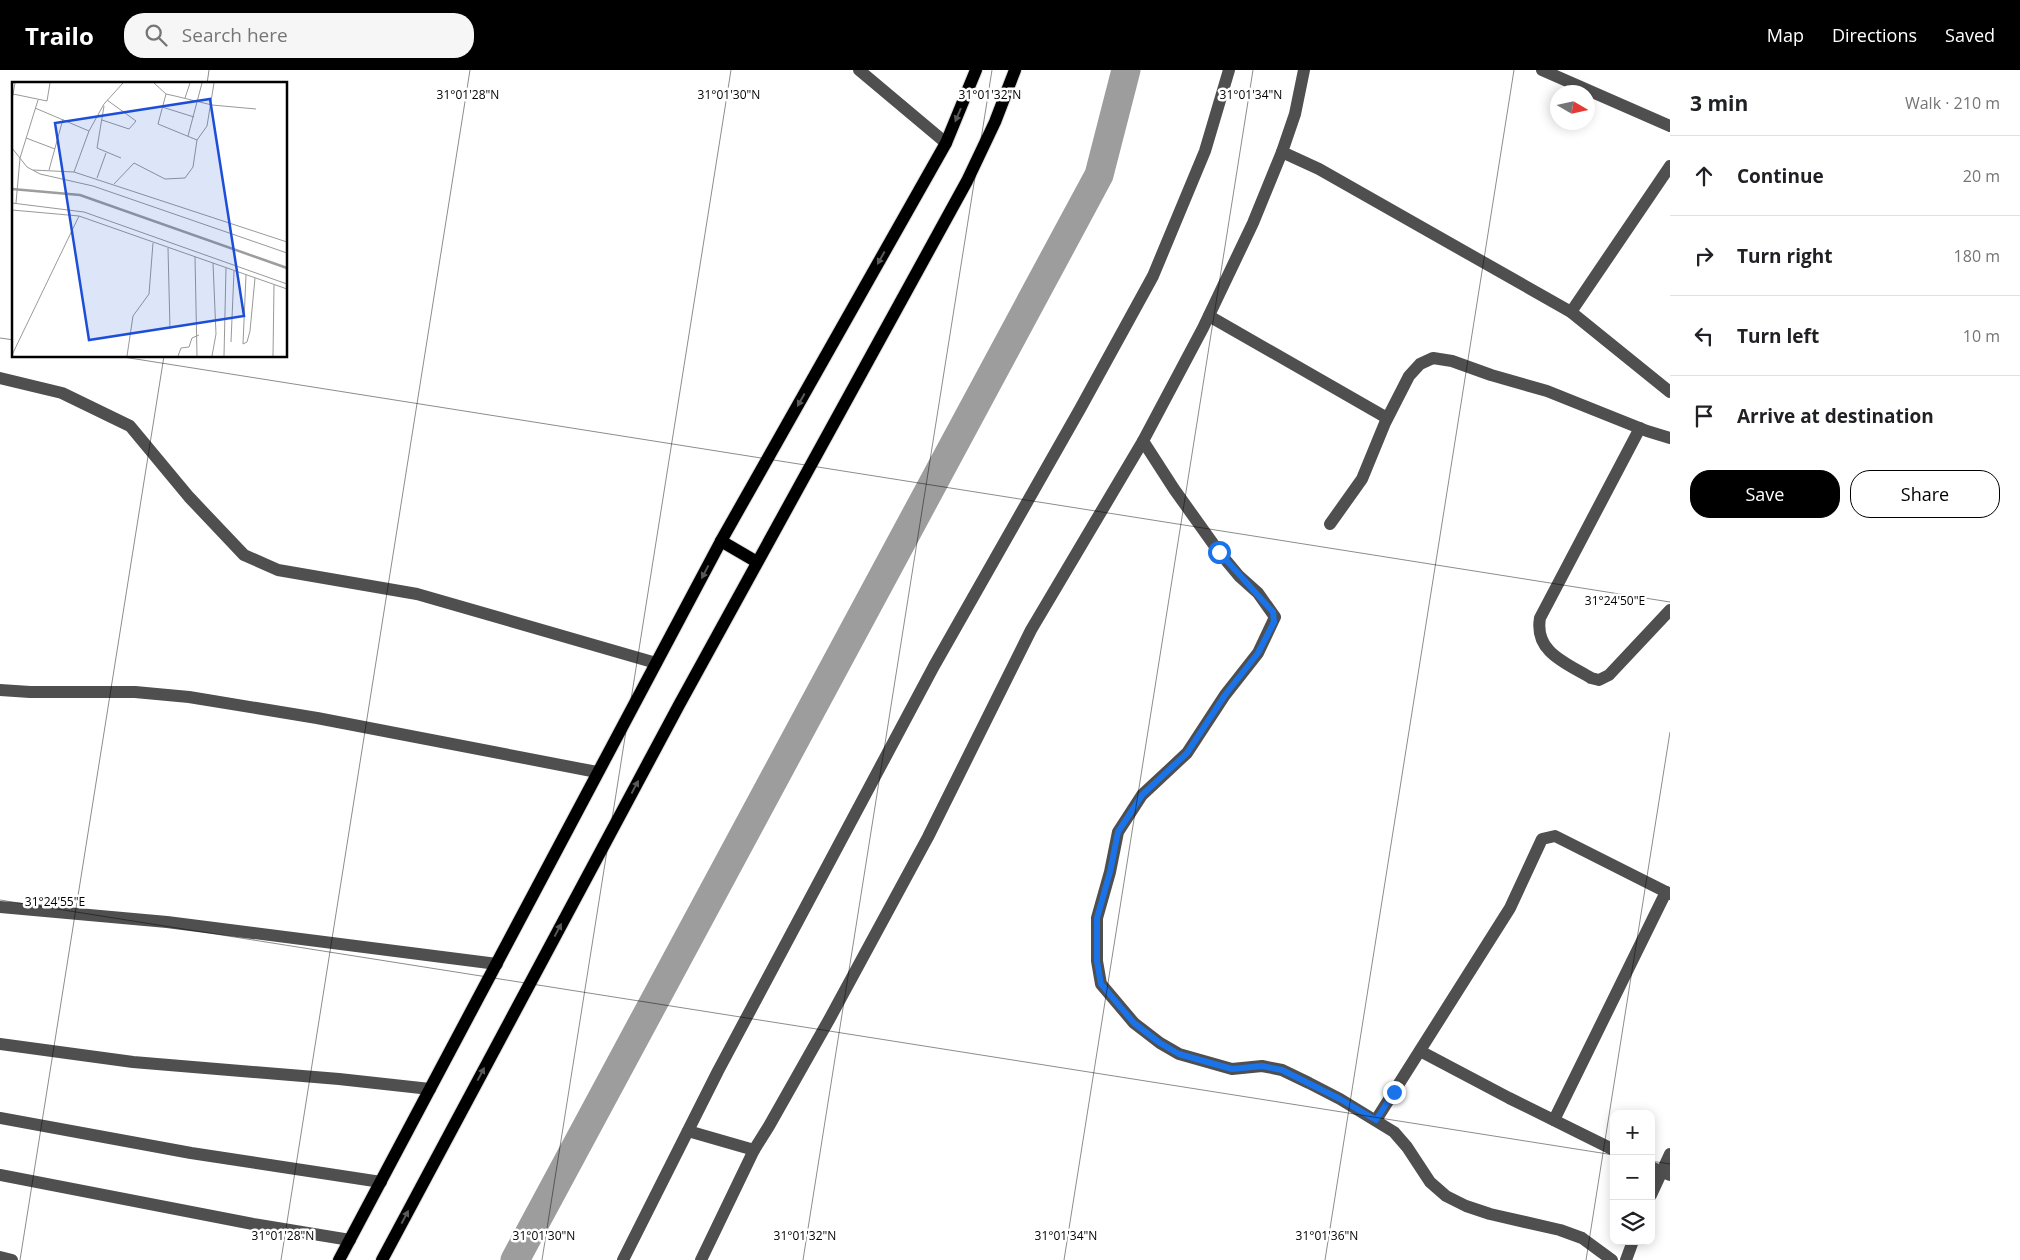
<!DOCTYPE html>
<html lang="en">
<head>
<meta charset="utf-8">
<style>
	body { margin:0; font-family:"Open Sans",sans-serif; background:#f6f6f6; color:#202124 }
	.controls { position:absolute; right:15px; bottom:15px; display:grid; overflow:hidden; border-radius:10px; box-shadow:0 2px 12px #0003 }
	.controls button { width:45px; height:45px; display:grid; place-items:center; padding:0; border:0; border-bottom:1px solid #e0e0e0; background:#fff; color:#202124; font:25px sans-serif }
	.compass { position:absolute; left:1550px; top:15px; width:45px; height:45px; border-radius:50%; background:#fff; box-shadow:0 2px 12px #0003; rotate:99deg }
	.stop { position:absolute; width:15px; height:15px; margin:-11px; border:4px solid #1a73e8; border-radius:50%; background:#fff }
	.stop.end { background:#1a73e8; border-color:#fff; box-shadow:0 1px 5px #0008 }
	.list { margin:0; padding:0; list-style:none }
	h2 { display:flex; justify-content:space-between; align-items:center; height:65px; margin:0; padding:0 20px; font-size:21px }
	h2 small { font-size:16px; font-weight:400; color:#757577 }
	.list li { display:grid; grid-template-columns:32px 1fr auto; gap:15px; align-items:center; box-sizing:border-box; height:80px; padding:0 20px; border-top:1px solid #e0e0e0 }
	.list b { display:block; font-size:19px; white-space:nowrap }
	.list em { font-size:16px; font-style:normal; color:#757577 }
	.actions { display:flex; gap:10px; padding:15px 20px }
	.actions a { flex:1; padding:11px 0; border:1px solid #000; border-radius:20px; text-align:center; font-size:18px; color:#000 }
	.actions .main { background:#000; color:#fff }
	.icon { flex:none; width:28px; height:28px; fill:none; stroke:currentColor; stroke-width:2; stroke-linecap:round; stroke-linejoin:round }
	.map { position:relative; flex:none; width:1670px; height:1190px; overflow:hidden }
	header { display:flex; align-items:center; gap:30px; box-sizing:border-box; height:70px; padding:0 25px; background:#000; color:#fff }
	header strong { font-size:24px }
	nav { display:flex; gap:28px; margin-inline-start:auto; font-size:18px }
	.search { width:350px; height:45px; background:#f6f6f6; display:flex; align-items:center; gap:12px; box-sizing:border-box; padding:0 18px; border-radius:20px; color:#757577; font-size:19px }
	main { display:flex }
	aside { flex:1; background:#fff }
	.map>svg:first-child { display:block }
	.lines { fill:none; stroke-linecap:round; stroke-linejoin:round }
	.canal { stroke:#9d9d9d; stroke-width:29 }
	.major-casing { stroke:#dbdbdb; stroke-width:14 }
	.minor { stroke:#4f4f4f; stroke-width:12 }
	.major { stroke:#000; stroke-width:12 }
	.oneway { fill:#595959 }
	.route { stroke:#1a73e8; stroke-width:6 }
	.ticks { fill:none; stroke:#000; stroke-width:1; stroke-opacity:0.45 }
	.inset-river { fill:none; stroke:#9d9d9d; stroke-width:2.5 }
	.inset-road { fill:none; stroke:#999; stroke-width:1 }
	.view { fill:#1d4ed8; fill-opacity:0.15; stroke:#1d4ed8; stroke-width:2.5 }
	.inset-edge { fill:none; stroke:#000; stroke-width:2.5 }
	.ticks-label { font-size:12px; text-anchor:middle; fill:#000; stroke:#fff; stroke-width:5; stroke-linejoin:round; paint-order:stroke }
</style>
</head>
<body>
<header>
<strong>Trailo</strong>
<div class="search"><svg class="icon" aria-label="search" viewBox="0 0 24 24"><circle cx="10" cy="10" r="6"/><path d="M15 15l6 6"/></svg>Search here</div>
<nav><a>Map</a><a>Directions</a><a>Saved</a></nav>
</header>
<main>
<div class="map">
<svg width="1670" height="1190" viewBox="0 0 1670 1190">
	<rect width="100%" height="100%" fill="#fff"/>
	<g class="lines">
		<path class="canal" d="M 515,1190 L 1099,105 L 1126,0"/>
		<g class="major-casing">
			<g id="major">
				<path d="M 721,471 L 757,492"/>
				<path d="M 339,1190 L 721,471 L 946,73 L 976,0"/>
				<path d="M 382,1190 L 679,635 L 967,111 L 995,52 L 1015,0"/>
			</g>
		</g>
		<g class="minor">
			<path d="M 859,0 L 946,73"/>
			<path d="M 1304,0 L 1295,44 L 1282,82 L 1319,99 L 1571,242 L 1670,322"/>
			<path d="M 1542,0 L 1670,56"/>
			<path d="M 1571,242 L 1670,96"/>
			<path d="M 1209,246 L 1387,348"/>
			<path d="M 0,308 L 62,323 L 130,356 L 189,427 L 244,485 L 278,500 L 417,524 L 656,593"/>
			<path d="M 1640,358 L 1540,548 C 1534,582 1566,593 1591,608 L 1599,610 L 1609,605 L 1670,540"/>
			<path d="M 1143,371 L 1174,419 L 1219,482 L 1239,506 L 1258,523 L 1275,547 L 1258,583 L 1225,625 L 1187,683 L 1142,725 L 1118,762 L 1110,802 L 1097,848 L 1097,891 L 1101,914 L 1134,953 L 1160,973 L 1179,984 L 1232,999 L 1262,996 L 1282,1000 L 1309,1013 L 1340,1029 L 1394,1062 L 1407,1077 L 1430,1112 L 1446,1126 L 1466,1136 L 1490,1144 L 1560,1160 L 1582,1168 L 1612,1190"/>
			<path d="M 1330,454 L 1362,409 L 1385,353 L 1409,306 L 1420,294 L 1433,288 L 1452,291 L 1491,305 L 1547,321 L 1647,361 L 1670,368"/>
			<path d="M 0,620 L 30,622 L 135,622 L 189,627 L 317,648 L 597,702"/>
			<path d="M 0,837 L 167,852 L 497,894"/>
			<path d="M 0,974 L 133,992 L 339,1009 L 430,1019"/>
			<path d="M 1420,981 L 1509,1028 L 1614,1080"/>
			<path d="M 0,1048 L 191,1083 L 381,1112"/>
			<path d="M 1376,1050 L 1510,838 L 1542,769 L 1555,766 L 1561,769 L 1670,824"/>
			<path d="M 1554,1050 L 1666,822"/>
			<path d="M 688,1061 L 754,1080"/>
			<path d="M 1651,1097 L 1670,1105"/>
			<path d="M 0,1105 L 253,1154 L 350,1170"/>
			<path d="M 1651,1125 L 1670,1084"/>
			<path d="M 0,1187 L 12,1190"/>
			<path d="M 623,1190 L 718,1001 L 934,596 L 1080,339 L 1153,206 L 1205,81 L 1229,0"/>
			<path d="M 701,1190 L 754,1080 L 769,1056 L 830,948 L 928,767 L 1031,560 L 1143,371 L 1203,258 L 1253,153 L 1282,82"/>
			<path d="M 1626,1190 L 1633,1171"/>
		</g>
		<use href="#major" class="major"/>
	</g>
	<defs><path id="oneway-solid" d="M-6-.8H1V-3.2L6.5 0L1 3.2V.8H-6Z" transform="scale(1.25)"/></defs>
	<g class="oneway">
		<use href="#oneway-solid" transform="translate(958 45) rotate(113)"/>
		<use href="#oneway-solid" transform="translate(881 188) rotate(119)"/>
		<use href="#oneway-solid" transform="translate(801 330) rotate(119)"/>
		<use href="#oneway-solid" transform="translate(705 502) rotate(118)"/>
		<use href="#oneway-solid" transform="translate(635 717) rotate(-62)"/>
		<use href="#oneway-solid" transform="translate(558 860) rotate(-62)"/>
		<use href="#oneway-solid" transform="translate(481 1004) rotate(-62)"/>
		<use href="#oneway-solid" transform="translate(405 1147) rotate(-62)"/>
	</g>
	<g class="lines">
		<path class="route" d="M 1219,482 L 1273,542 L 1274,552 L 1258,583 L 1225,625 L 1187,683 L 1142,725 L 1118,762 L 1110,802 L 1097,848 L 1097,891 L 1101,914 L 1134,953 L 1160,973 L 1179,984 L 1232,999 L 1262,996 L 1282,1000 L 1340,1029 L 1376,1050 L 1394,1022"/>
	</g>
	<path class="ticks" d="M 207,14 L 209,0M 0,268 L 14,270M 117,286 L 1670,532M 0,830 L 1614,1085M 1651,1091 L 1670,1094M 20,1190 L 164,286M 281,1190 L 470,0M 542,1190 L 731,0M 803,1190 L 992,0M 1064,1190 L 1253,0M 1325,1190 L 1514,0M 1586,1190 L 1670,662"/>
	<g transform="translate(12 12)">
		<rect width="275" height="275" fill="#fff"/>
		<path class="inset-river" d="M 0,107 L 68,113 L 275,186"/>
		<path class="inset-road" d="M 142,1 L 154,12 L 163,14 L 200,23 L 244,27M 1,12 L 35,19 L 38,1M 154,12 L 146,42 L 185,58M 173,16 L 178,1M 0,18 L 3,1M 92,24 L 85,66 L 109,76M 150,25 L 182,35M 23,26 L 77,49M 90,38 L 117,47 L 124,39 L 95,18M 176,54 L 190,1M 14,56 L 43,67M 0,66 L 15,85 L 28,92 L 81,104 L 275,171M 21,88 L 62,90 L 77,49 L 92,22 L 111,1M 37,88 L 51,37M 62,90 L 275,160M 85,96 L 94,71M 102,102 L 122,81 L 153,97 L 173,96 L 181,85 L 185,58 L 195,44 L 202,1M 0,121 L 72,130 L 275,202M 4,121 L 8,76 L 26,18M 0,128 L 67,134 L 275,207M 156,166 L 158,247M 183,175 L 185,274M 219,260 L 222,189M 231,262 L 235,260 L 238,249 L 243,196M 231,262 L 234,193M 0,273 L 67,134M 115,274 L 121,234 L 137,212 L 141,161M 166,274 L 169,266 L 177,265 L 180,256 L 187,253M 200,274 L 204,252 L 201,181M 212,274 L 214,186M 261,274 L 262,203"/>
		<path class="view" d="M 198,17 L 232,234 L 77,258 L 43,41 Z"/>
		<rect width="275" height="275" class="inset-edge"/>
	</g>
	<g class="ticks-label">
		<text x="468" y="29">31°01'28"N</text>
		<text x="729" y="29">31°01'30"N</text>
		<text x="990" y="29">31°01'32"N</text>
		<text x="1251" y="29">31°01'34"N</text>
		<text x="1615" y="535">31°24'50"E</text>
		<text x="55" y="836">31°24'55"E</text>
		<text x="283" y="1170">31°01'28"N</text>
		<text x="544" y="1170">31°01'30"N</text>
		<text x="805" y="1170">31°01'32"N</text>
		<text x="1066" y="1170">31°01'34"N</text>
		<text x="1327" y="1170">31°01'36"N</text>
	</g>
</svg>
<div class="controls">
<button>+</button>
<button>−</button>
<button><svg class="icon" aria-label="layers" viewBox="0 0 24 24"><path d="M12 4l9 5-9 5-9-5zM3 14l9 5 9-5"/></svg></button>
</div>
<svg class="compass" viewBox="-18 -18 36 36"><path d="M0-13l5 13h-10z" fill="#e53935"/><path d="M0 13l5-13h-10z" fill="#757577"/></svg>
<div class="stop" style="left:1219px;top:482px"></div>
<div class="stop end" style="left:1394px;top:1022px"></div>
</div>
<aside>
<h2>3 min<small>Walk · 210 m</small></h2>
<ul class="list">
<li><svg class="icon" aria-label="ahead" viewBox="0 0 24 24"><path d="M12 20V5M6 11l6-6 6 6"/></svg><div><b>Continue</b></div><em>20 m</em></li>
<li><svg class="icon" aria-label="right" viewBox="0 0 24 24"><path d="M7 20v-9h11M14 6l5 5-5 5"/></svg><div><b>Turn right</b></div><em>180 m</em></li>
<li><svg class="icon" aria-label="left" viewBox="0 0 24 24"><path d="M17 20v-9H6M10 6l-5 5 5 5"/></svg><div><b>Turn left</b></div><em>10 m</em></li>
<li><svg class="icon" aria-label="arrive" viewBox="0 0 24 24"><path d="M6 21V4h12l-3 4 3 4H6"/></svg><div><b>Arrive at destination</b></div></li>
</ul>
<div class="actions"><a class="main">Save</a><a>Share</a></div>
</aside>
</main>
</body>
</html>
